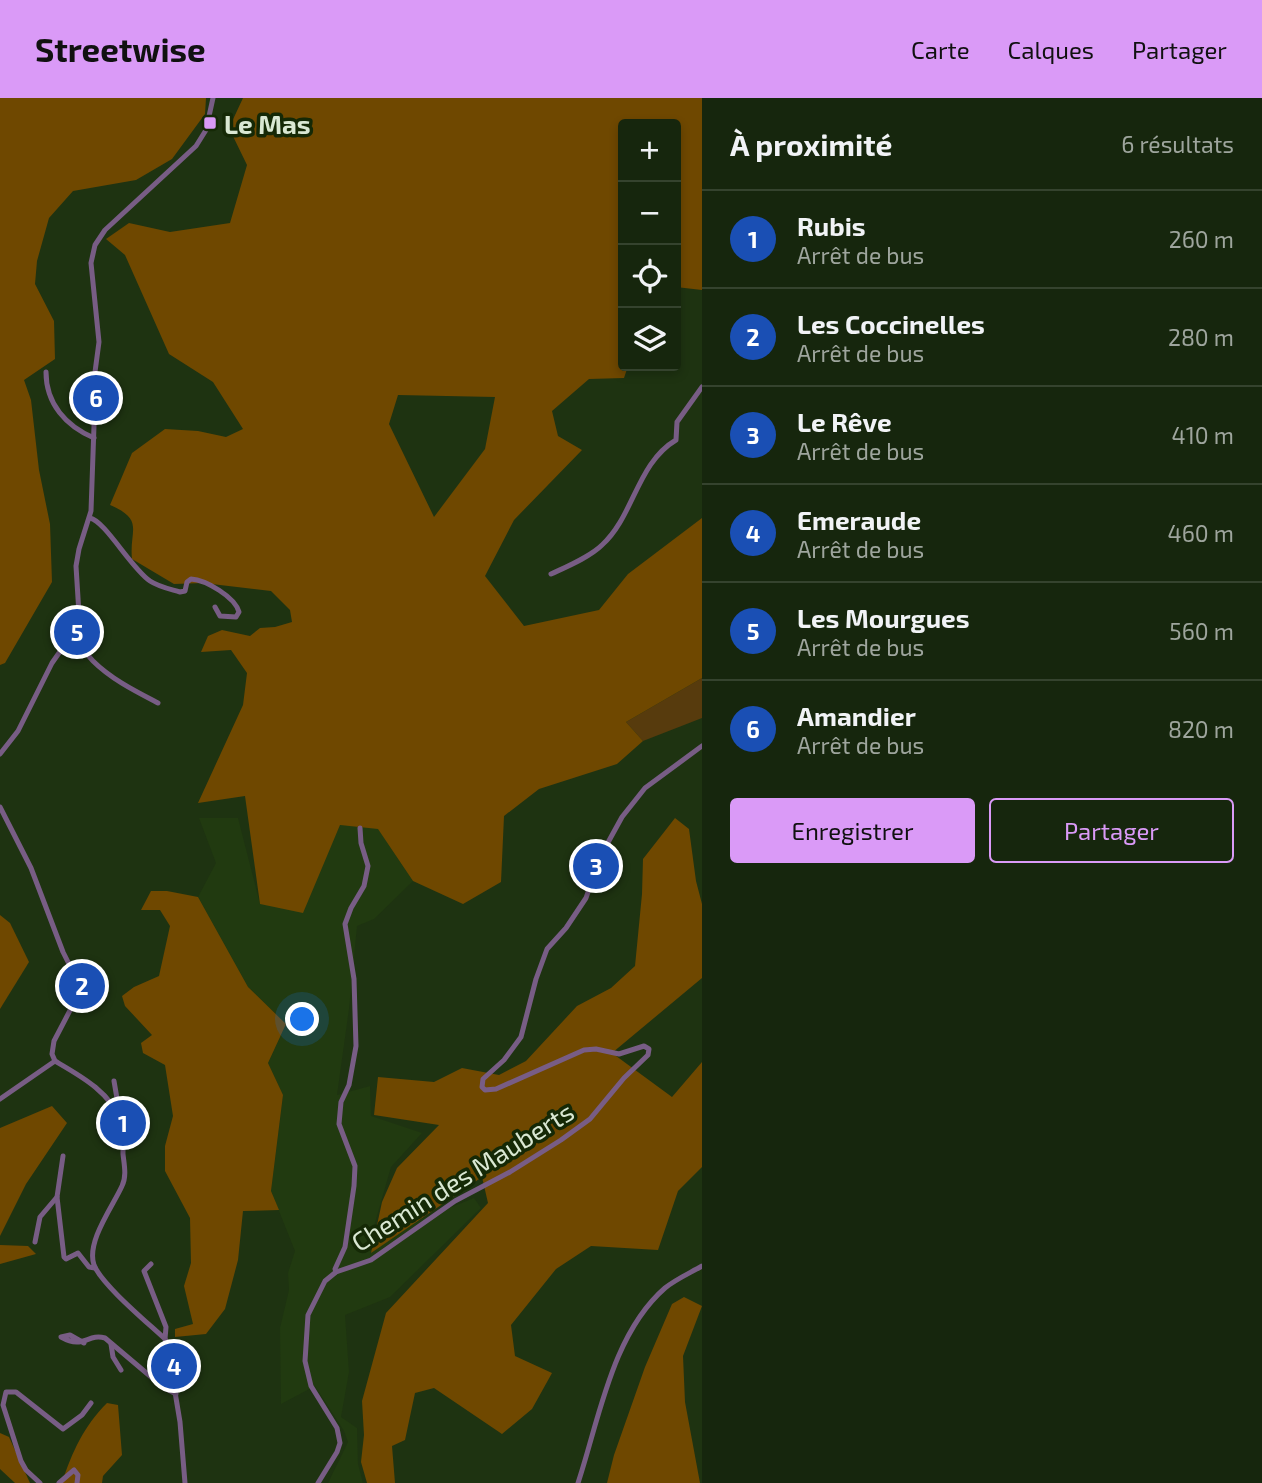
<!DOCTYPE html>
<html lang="fr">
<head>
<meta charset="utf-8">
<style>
	body { margin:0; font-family:"Exo 2",sans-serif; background:#23321b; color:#f1f3f6 }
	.controls { position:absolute; right:21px; top:21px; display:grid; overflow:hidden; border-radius:7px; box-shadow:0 4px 10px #0003 }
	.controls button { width:63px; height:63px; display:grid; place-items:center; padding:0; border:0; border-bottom:2px solid #35432e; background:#16260d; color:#f1f3f6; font:35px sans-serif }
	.you { position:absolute; left:303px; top:922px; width:24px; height:24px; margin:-18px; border:5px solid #fff; border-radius:50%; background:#1a73e8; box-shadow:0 0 0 10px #1a73e833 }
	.badge { display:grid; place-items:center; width:46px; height:46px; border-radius:50%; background:#da9af7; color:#fff; font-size:23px; font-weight:700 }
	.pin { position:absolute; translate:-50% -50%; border:4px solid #fff; box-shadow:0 2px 7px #0006 }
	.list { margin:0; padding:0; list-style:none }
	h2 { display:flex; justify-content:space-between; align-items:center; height:91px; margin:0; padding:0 28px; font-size:30px }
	h2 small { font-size:23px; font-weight:400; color:#9ea59d }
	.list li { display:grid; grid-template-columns:46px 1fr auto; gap:21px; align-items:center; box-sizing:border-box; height:98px; padding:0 28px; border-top:2px solid #35432e }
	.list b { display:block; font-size:26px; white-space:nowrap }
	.list p { margin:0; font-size:23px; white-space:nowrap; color:#9ea59d }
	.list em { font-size:23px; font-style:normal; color:#9ea59d }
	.actions { display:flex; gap:14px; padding:21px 28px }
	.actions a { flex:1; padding:16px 0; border:2px solid #da9af7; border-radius:7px; text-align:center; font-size:24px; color:#da9af7 }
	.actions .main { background:#da9af7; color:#111 }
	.icon { flex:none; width:38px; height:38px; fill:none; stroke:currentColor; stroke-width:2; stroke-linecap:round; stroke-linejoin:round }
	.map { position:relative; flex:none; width:702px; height:1385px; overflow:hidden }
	header { display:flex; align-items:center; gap:42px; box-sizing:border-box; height:98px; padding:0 35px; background:#da9af7; color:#111 }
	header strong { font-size:33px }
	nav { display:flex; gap:38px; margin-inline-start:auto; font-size:24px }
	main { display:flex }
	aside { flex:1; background:#16260d }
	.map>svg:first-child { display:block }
	.built { fill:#213a10 }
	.green { fill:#573b0d }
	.forest { fill:#6f4800; fill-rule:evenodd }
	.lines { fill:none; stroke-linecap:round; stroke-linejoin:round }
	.minor { stroke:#785d85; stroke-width:5 }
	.poi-dot { fill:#da9af7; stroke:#152906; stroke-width:2.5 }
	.labels { text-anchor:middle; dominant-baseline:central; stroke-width:7; stroke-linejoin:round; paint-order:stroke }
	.poi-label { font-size:26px; font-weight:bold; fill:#dae8d3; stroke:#152906; text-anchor:start }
	.street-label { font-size:26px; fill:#dae8d3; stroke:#152906 }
</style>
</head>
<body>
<header>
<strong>Streetwise</strong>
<nav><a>Carte</a><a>Calques</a><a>Partager</a></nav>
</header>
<main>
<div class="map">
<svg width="702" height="1385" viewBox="0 0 702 1385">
	<rect width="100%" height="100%" fill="#1e3311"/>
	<path class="built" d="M 199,720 L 238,720 L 260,806 L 327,755 L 340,727 L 378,730 L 413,783 L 374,821 L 357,828 L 349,911 L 337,997 L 370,988 L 371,1018 L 422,1035 L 391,1069 L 370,1142 L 474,1100 L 481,1110 L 390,1199 L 345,1217 L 349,1274 L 341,1319 L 357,1330 L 358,1366 L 363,1385 L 328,1385 L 348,1344 L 344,1333 L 315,1288 L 281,1306 L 280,1230 L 289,1192 L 288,1175 L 295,1153 L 271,1093 L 283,998 L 268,965 L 286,926 L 248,889 L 198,799 L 216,765 Z"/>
	<path class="green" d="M 702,580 L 702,620 L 643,643 L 626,624 Z"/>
	<g class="forest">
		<path d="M 0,0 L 206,0 L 205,16 L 172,61 L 136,82 L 73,93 L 49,120 L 37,163 L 35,186 L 54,223 L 55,261 L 24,282 L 31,302 L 39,372 L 50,426 L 52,484 L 5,565 L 0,567 Z"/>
		<path d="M 243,0 L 702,0 L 702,192 L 676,189 L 676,26 L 623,26 L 623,268 L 628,268 L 624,280 L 589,281 L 552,313 L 558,338 L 582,352 L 514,422 L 485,478 L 524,528 L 599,512 L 628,476 L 702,420 L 702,580 L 626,624 L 643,643 L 617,666 L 539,691 L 504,718 L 501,784 L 463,806 L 413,783 L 378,731 L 340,727 L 303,815 L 260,806 L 245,698 L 198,705 L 243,607 L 247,575 L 231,552 L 201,554 L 208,538 L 222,532 L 250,538 L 260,530 L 275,529 L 292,524 L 290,512 L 271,493 L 203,485 L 174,486 L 132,461 C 129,432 145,422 110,407 L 132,355 L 165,331 L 198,333 L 226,339 L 243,331 L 213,284 L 169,256 L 125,157 L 106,141 L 129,125 L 170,134 L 230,125 L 247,67 L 229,30 ZM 398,297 L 495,299 L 485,351 L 434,419 L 389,326 Z"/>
		<path d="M 675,720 L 689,731 L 696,783 L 702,806 L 702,880 L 612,955 L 672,999 L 702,964 L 702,1069 L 678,1093 L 658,1152 L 591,1148 L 556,1171 L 511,1227 L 515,1258 L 552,1275 L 532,1311 L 502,1336 L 434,1290 L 415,1295 L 405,1342 L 392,1348 L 395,1385 L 367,1385 L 361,1364 L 364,1337 L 362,1303 L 386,1215 L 488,1105 L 482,1079 L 371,1155 L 382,1104 L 397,1070 L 439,1027 L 374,1017 L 378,979 L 434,984 L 462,970 L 499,977 L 526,963 L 577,908 L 611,890 L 635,868 L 642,796 L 643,761 Z"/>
		<path d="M 151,793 L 167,793 L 198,799 L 248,889 L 286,926 L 268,965 L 283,997 L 271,1093 L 279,1112 L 243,1113 L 238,1162 L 225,1211 L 206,1236 L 175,1239 L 175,1231 L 193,1226 L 184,1188 L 191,1165 L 190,1120 L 165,1073 L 165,1048 L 173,1018 L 165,967 L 143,955 L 141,945 L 152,937 L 125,908 L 122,898 L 134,889 L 159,878 L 170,828 L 160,812 L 141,812 Z"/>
		<path d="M 0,817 L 10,825 L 29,864 L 0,911 Z"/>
		<path d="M 52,1008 L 67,1025 L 26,1086 L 0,1138 L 0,1030 Z"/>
		<path d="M 0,1147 L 28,1148 L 36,1156 L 0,1166 Z"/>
		<path d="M 684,1199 L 702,1208 L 683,1258 L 685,1304 L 700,1385 L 607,1385 L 614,1357 L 645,1269 L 672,1206 Z"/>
		<path d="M 107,1305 L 118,1307 L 122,1357 L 103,1378 L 102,1385 L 62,1385 C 72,1354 84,1328 107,1305 Z"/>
		<path d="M 0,1335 L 9,1339 L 30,1385 L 15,1385 L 0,1371 Z"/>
	</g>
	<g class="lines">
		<g class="minor">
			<path d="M 46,274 C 46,306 66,328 94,340"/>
			<path d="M 90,420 C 105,423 131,470 150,483 C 159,489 170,491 180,494 L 185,493 L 187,484 L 191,481 C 206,482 235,499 239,514 L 236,519 L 220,518 L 215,509"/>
			<path d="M 551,476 C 566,469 590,459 602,447 C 634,418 637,365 676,342 L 677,324 L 702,289"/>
			<path d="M 74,539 L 88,544 L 99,537"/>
			<path d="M 69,542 C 82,545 84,554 93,563 C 111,581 135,593 158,605"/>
			<path d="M 0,656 L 18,633 L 52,565 L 73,535 L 79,516 L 76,468 L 79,451 L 91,413 L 94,328 L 93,289 L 99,244 L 91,165 L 95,147 L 105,132 L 196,48 L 206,32 L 213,0"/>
			<path d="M 0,709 L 31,770 L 63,854 L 80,888 L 77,899 L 54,943 L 52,956 L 55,963 C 79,977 111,994 121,1024 C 124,1034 123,1046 123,1056 C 124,1066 127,1078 122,1088 C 113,1108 86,1144 94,1167 C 102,1187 148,1225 165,1241 L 167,1246 L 180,1324 L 185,1385"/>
			<path d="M 114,983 L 120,1018"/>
			<path d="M 0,1001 L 55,963"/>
			<path d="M 63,1058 L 57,1099 L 64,1159 L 66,1161 L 78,1155 L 89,1169 L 95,1170"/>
			<path d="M 35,1144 L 40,1119 L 57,1099"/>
			<path d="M 151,1166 L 144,1173 L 166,1229 L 165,1241"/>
			<path d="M 336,1174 L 335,1171 L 345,1149 L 354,1088 L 355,1068 L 339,1026 L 341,1004 L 349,987 L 356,948 L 354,881 L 345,826 L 351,810 L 364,788 L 368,768 L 361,745 L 360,730"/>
			<path d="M 84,1245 L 70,1237 L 61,1239 C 84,1252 87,1235 105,1240 L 163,1289 L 176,1296"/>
			<path d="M 111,1246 L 113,1259 L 121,1272"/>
			<path d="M 40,1385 L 26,1372 L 21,1363 L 3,1307 L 6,1294 L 16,1294 L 63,1331 L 82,1317 L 91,1305"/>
			<path d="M 59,1385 L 74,1372 L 78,1377 L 77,1385"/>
			<path d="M 318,1385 L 337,1354 L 340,1345 L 337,1330 L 311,1288 L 305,1263 L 308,1217 L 325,1183 L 336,1174 L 371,1162 L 455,1103 L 510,1074 L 561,1042 L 590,1021 L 624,980 L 648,957 L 649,951 L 644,948 L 619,956 L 596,951 L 584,952 L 496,991 L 485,992 L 482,989 L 483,981 L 504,962 L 521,939 L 536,881 L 547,851 L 566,830 L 586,800 L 600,759 L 622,719 L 645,690 L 702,648"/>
			<path d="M 578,1385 C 599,1322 612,1236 665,1190 C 676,1181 690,1175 702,1168"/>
		</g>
	</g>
	<rect class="poi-dot" x="203" y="18" width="14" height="14" rx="3.5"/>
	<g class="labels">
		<g class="poi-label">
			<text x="224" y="25">Le Mas</text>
		</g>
		<g class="street-label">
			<text transform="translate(462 1078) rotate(-32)">Chemin des Mauberts</text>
		</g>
	</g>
</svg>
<div class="controls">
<button>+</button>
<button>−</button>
<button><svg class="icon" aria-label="locate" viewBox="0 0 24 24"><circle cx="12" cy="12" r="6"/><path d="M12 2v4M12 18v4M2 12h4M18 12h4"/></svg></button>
<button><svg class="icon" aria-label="layers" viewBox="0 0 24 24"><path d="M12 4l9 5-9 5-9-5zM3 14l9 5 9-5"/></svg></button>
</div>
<div class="you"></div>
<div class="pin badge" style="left:123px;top:1025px;background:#1a4fb4">1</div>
<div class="pin badge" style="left:82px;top:888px;background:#1a4fb4">2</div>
<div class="pin badge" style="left:596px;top:768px;background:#1a4fb4">3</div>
<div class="pin badge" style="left:174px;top:1268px;background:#1a4fb4">4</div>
<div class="pin badge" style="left:77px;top:534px;background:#1a4fb4">5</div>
<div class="pin badge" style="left:96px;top:300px;background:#1a4fb4">6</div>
</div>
<aside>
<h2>À proximité<small>6 résultats</small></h2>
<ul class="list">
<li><span class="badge" style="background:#1a4fb4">1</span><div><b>Rubis</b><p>Arrêt de bus</p></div><em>260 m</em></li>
<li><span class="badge" style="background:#1a4fb4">2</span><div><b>Les Coccinelles</b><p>Arrêt de bus</p></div><em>280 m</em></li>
<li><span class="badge" style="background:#1a4fb4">3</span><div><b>Le Rêve</b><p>Arrêt de bus</p></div><em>410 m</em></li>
<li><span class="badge" style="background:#1a4fb4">4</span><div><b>Emeraude</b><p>Arrêt de bus</p></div><em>460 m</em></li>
<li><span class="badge" style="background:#1a4fb4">5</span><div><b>Les Mourgues</b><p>Arrêt de bus</p></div><em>560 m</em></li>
<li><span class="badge" style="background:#1a4fb4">6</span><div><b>Amandier</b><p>Arrêt de bus</p></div><em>820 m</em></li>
</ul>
<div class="actions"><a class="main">Enregistrer</a><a>Partager</a></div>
</aside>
</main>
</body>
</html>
